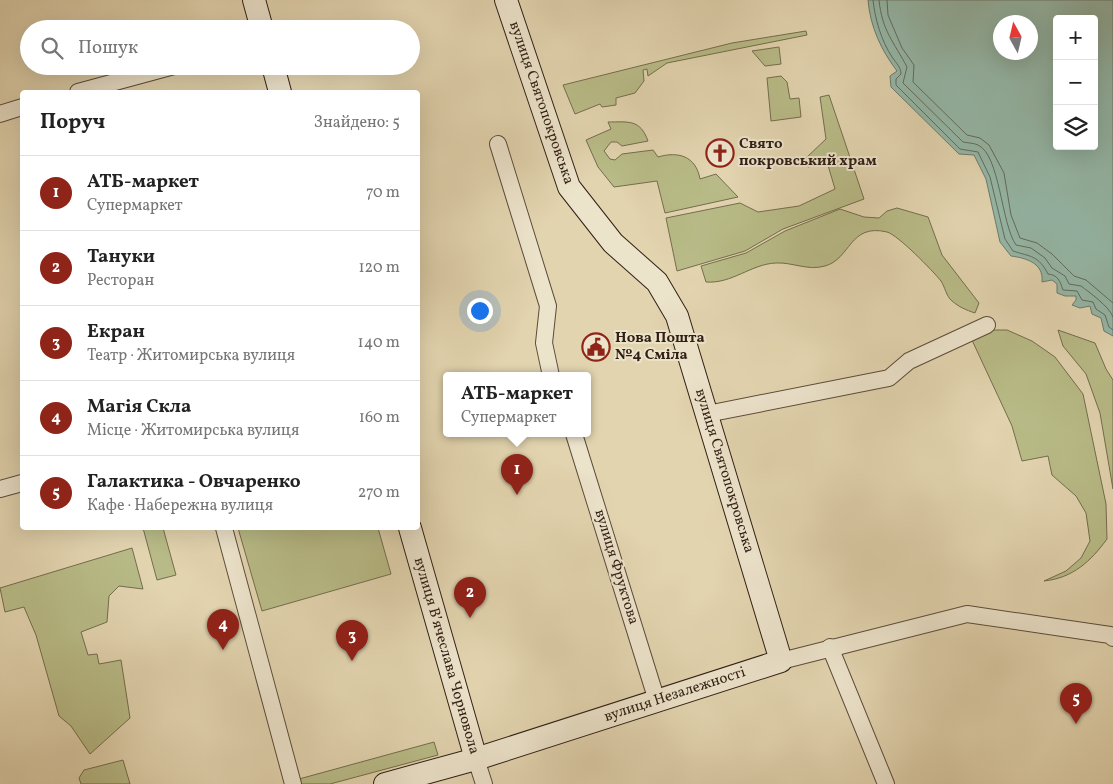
<!DOCTYPE html>
<html lang="uk">
<head>
<meta charset="utf-8">
<style>
	body { margin:0; font-family:Vollkorn,serif; background:#f2f2f2; color:#222 }
	.controls { position:absolute; right:15px; top:15px; display:grid; overflow:hidden; border-radius:5px; box-shadow:0 5px 20px #0002 }
	.controls button { width:45px; height:45px; display:grid; place-items:center; padding:0; border:0; border-bottom:1px solid #e0e0e0; background:#fff; color:#222; font:25px sans-serif }
	.compass { position:absolute; left:993px; top:15px; width:45px; height:45px; border-radius:50%; background:#fff; box-shadow:0 5px 20px #0002; rotate:352deg }
	.you { position:absolute; left:479px; top:310px; width:18px; height:18px; margin:-12px; border:4px solid #fff; border-radius:50%; background:#1a73e8; box-shadow:0 0 0 8px #1a73e833 }
	.badge { display:grid; place-items:center; width:32px; height:32px; border-radius:50%; background:#8f2418; color:#fff; font-size:16px; font-weight:700 }
	.pin { position:absolute; translate:-50% -41px; filter:drop-shadow(0 1px 2px #0008) }
	.pin::after { content:''; position:absolute; top:26px; width:18px; height:15px; background:inherit; clip-path:polygon(0 0,100% 0,50% 100%) }
	.popup { position:absolute; left:443px; top:372px; width:148px; height:65px; box-sizing:border-box; display:grid; place-content:center; border-radius:5px; background:#fff; filter:drop-shadow(0 1px 4px #0005); font-size:16px; white-space:nowrap; color:#767676 }
	.popup b { font-size:19px; color:#222 }
	.popup::after { content:''; position:absolute; left:50%; top:100%; margin-left:-10px; border:10px solid transparent; border-top-color:#fff }
	.list { margin:0; padding:0; list-style:none }
	h2 { display:flex; justify-content:space-between; align-items:center; height:65px; margin:0; padding:0 20px; font-size:21px }
	h2 small { font-size:16px; font-weight:400; color:#767676 }
	.list li { display:grid; grid-template-columns:32px 1fr auto; gap:15px; align-items:center; box-sizing:border-box; height:75px; padding:0 20px; border-top:1px solid #e0e0e0 }
	.list b { display:block; font-size:19px; white-space:nowrap }
	.list p { margin:0; font-size:16px; white-space:nowrap; color:#767676 }
	.list em { font-size:16px; font-style:normal; color:#767676 }
	.icon { flex:none; width:28px; height:28px; fill:none; stroke:currentColor; stroke-width:2; stroke-linecap:round; stroke-linejoin:round }
	.map { position:relative; flex:none; width:1113px; height:784px; overflow:hidden }
	.search { position:absolute; background:#fff; box-shadow:0 5px 20px #0002; left:20px; top:20px; width:400px; height:55px; display:flex; align-items:center; gap:12px; box-sizing:border-box; padding:0 18px; border-radius:28px; color:#767676; font-size:19px }
	.panel { position:absolute; background:#fff; box-shadow:0 5px 20px #0002; left:20px; top:90px; width:400px; height:440px; border-radius:5px }
	.map>svg:first-child { display:block }
	.green { fill:#b8bb87; stroke:#746d4e }
	.water { fill:#95b8a8; stroke:#6d7b6d; fill-rule:evenodd }
	.lines { fill:none; stroke-linecap:round; stroke-linejoin:round }
	.shore { stroke:#626c5e; stroke-width:1 }
	.street-casing { stroke:#5c4c3b; stroke-width:18 }
	.secondary-casing { stroke:#301f14; stroke-width:24 }
	.street { stroke:#ece3cb; stroke-width:16 }
	.secondary { stroke:#ece3cb; stroke-width:22 }
	.labels { text-anchor:middle; dominant-baseline:central; stroke-width:4; stroke-linejoin:round; paint-order:stroke }
	.street-label { font-size:15px; fill:#301f14; stroke:#ece3cb }
	.poi-label { font-size:15px; font-weight:bold; fill:#301f14; stroke:#ece3cb; text-anchor:start }
</style>
</head>
<body>
<div class="map">
<svg width="1113" height="784" viewBox="0 0 1113 784">
	<rect width="100%" height="100%" fill="#e2d4af"/>
	<filter id="stains"><feTurbulence type="fractalNoise" baseFrequency=".004" numOctaves="4"/><feColorMatrix values="0 0 0 0 .2 0 0 0 0 .09 0 0 0 0 .02 0 0 0 .5 -.17"/></filter>
	<radialGradient id="worn" r=".72"><stop offset=".6" stop-color="#630" stop-opacity="0"/><stop offset="1" stop-color="#630" stop-opacity=".3"/></radialGradient>
	<g class="green">
		<path d="M 806,31 L 807,35 L 667,63 L 648,76 L 647,69 L 643,70 L 644,81 L 635,93 L 616,98 L 616,105 L 602,107 L 600,104 L 575,114 L 563,85 L 732,43 Z"/>
		<path d="M 779,47 L 781,64 L 765,66 L 752,51 Z"/>
		<path d="M 781,76 L 787,82 L 790,99 L 799,98 L 801,117 L 771,121 L 767,78 Z"/>
		<path d="M 829,95 L 864,199 L 783,229 L 745,251 L 677,271 L 666,218 L 740,203 L 758,212 L 799,206 L 835,189 L 827,162 L 808,167 L 806,158 L 826,139 L 820,97 Z"/>
		<path d="M 608,122 C 629,122 640,119 648,141 L 622,146 L 617,142 L 611,142 L 604,151 L 610,159 L 615,160 L 622,154 L 653,150 L 658,157 C 678,151 696,156 700,179 L 716,174 L 738,197 L 665,213 L 657,181 L 614,187 L 598,167 L 586,140 L 611,129 Z"/>
		<path d="M 897,208 L 928,217 L 942,255 L 979,303 L 975,313 C 966,310 959,307 952,301 C 946,296 945,287 941,281 C 933,271 898,235 887,232 C 849,223 851,259 825,266 C 808,271 792,262 776,263 C 751,264 732,284 706,282 L 701,266 L 746,253 L 785,231 L 840,209 L 864,217 L 879,218 L 887,211 Z"/>
		<path d="M 988,330 L 1007,330 L 1032,341 L 1055,357 L 1083,394 L 1106,504 L 1107,539 C 1091,561 1073,578 1044,581 L 1066,571 L 1081,558 L 1090,541 L 1086,513 L 1076,496 L 1052,475 L 1048,456 L 1022,461 L 1012,426 L 971,338 Z"/>
		<path d="M 1058,330 L 1095,343 L 1106,369 L 1113,380 L 1113,489 L 1100,413 L 1086,374 L 1063,346 Z"/>
		<path d="M 143,528 L 163,528 L 176,575 L 157,580 Z"/>
		<path d="M 238,528 L 378,528 L 391,574 L 262,611 Z"/>
		<path d="M 132,548 L 143,589 L 119,586 L 109,596 L 107,622 L 81,632 L 88,655 L 97,654 L 99,664 L 121,660 L 130,718 L 90,754 L 71,726 L 59,716 L 36,635 L 24,607 L 5,612 L 0,588 Z"/>
		<path d="M 434,742 L 438,755 L 330,784 L 300,784 L 299,779 Z"/>
		<path d="M 123,760 L 130,784 L 81,784 L 79,778 L 84,770 Z"/>
	</g>
	<path class="water" d="M 868,0 L 1113,0 L 1113,336 L 1104,331 L 1101,318 L 1092,314 L 1090,306 L 1080,308 L 1072,305 L 1076,300 L 1076,296 L 1065,296 L 1057,293 L 1057,284 L 1052,280 L 1042,282 C 1044,263 1026,258 1011,256 L 1000,242 L 986,179 L 974,155 L 959,154 L 891,87 L 890,76 L 897,71 C 881,50 870,26 868,0 ZM 1057,19 L 1094,19 L 1094,146 L 1057,146 ZM 1000,22 L 1030,22 L 1030,52 L 1000,52 Z"/>
	<g class="lines">
		<g class="shore">
			<path d="M 873,0 C 875,19 881,40 892,57 C 896,63 901,67 901,74 L 896,79 L 896,85 L 960,149 L 978,152 L 990,177 L 1005,239 L 1013,251 C 1031,257 1038,255 1048,274 C 1058,275 1060,281 1063,290 L 1077,291 L 1082,300 L 1093,302 L 1096,309 L 1105,315 L 1109,327 L 1113,330"/>
			<path d="M 879,0 C 882,31 894,42 907,67 L 903,83 L 963,142 C 968,143 974,143 978,145 C 1000,155 1001,223 1016,245 L 1031,248 L 1045,258 L 1052,268 L 1065,276 L 1069,284 L 1081,286 C 1089,292 1110,307 1113,317"/>
			<path d="M 887,0 L 888,15 L 902,48 L 914,65 L 913,82 L 967,135 L 980,138 L 989,145 L 1004,173 L 1011,215 L 1020,238 L 1037,243 L 1052,254 L 1074,276 L 1086,280 L 1113,303"/>
		</g>
		<g class="street-casing">
			<g id="street">
				<path d="M 78,92 L 174,66"/>
				<path d="M 0,114 L 22,107"/>
				<path d="M 498,144 L 548,306 L 544,343 L 551,376"/>
				<path d="M 707,414 L 889,378 L 909,361 L 987,325"/>
				<path d="M 574,434 L 657,701"/>
				<path d="M 0,489 L 22,483"/>
				<path d="M 224,528 L 293,784"/>
				<path d="M 830,647 L 886,784"/>
				<path d="M 781,661 L 967,614 L 1110,635 L 1113,638"/>
				<path d="M 476,759 L 484,784"/>
			</g>
		</g>
		<g class="secondary-casing">
			<g id="secondary">
				<path d="M 254,0 L 262,29"/>
				<path d="M 273,66 L 280,92"/>
				<path d="M 410,528 L 476,759"/>
				<path d="M 385,784 L 476,759 L 781,661 L 677,316 L 657,282 L 613,243 L 569,187 L 506,0"/>
			</g>
		</g>
		<use href="#street" class="street"/>
		<use href="#secondary" class="secondary"/>
	</g>
	<defs>
		<g id="church-ring" transform="scale(1.4375)"><circle r="9.5" fill="#ece3cb" stroke="#8f2418" stroke-width="1.5"/><path d="M-1.2-6h2.4v3.5h3.3v2.4h-3.3V6h-2.4V-.1h-3.3v-2.4h3.3Z" fill="#8f2418"/></g>
		<g id="civic-ring" transform="scale(1.4375)"><circle r="9.5" fill="#ece3cb" stroke="#8f2418" stroke-width="1.5"/><path d="M-.6-6.5H3V-4.5H.6V-3L4-1V1h2V6H-6V1h2V-1L-.6-3ZM-1.2 2.5V6h2.4V2.5Z" fill="#8f2418"/></g>
	</defs>
	<g fill-rule="evenodd">
		<use href="#church-ring" x="720" y="153"/>
		<use href="#civic-ring" x="596" y="347"/>
	</g>
	<g class="labels">
		<g class="street-label">
			<text transform="translate(541 103) rotate(71)">вулиця Святопокровська</text>
			<text transform="translate(724 471) rotate(73)">вулиця Святопокровська</text>
			<text transform="translate(616 567) rotate(73)">вулиця Фруктова</text>
			<text transform="translate(446 656) rotate(74)">вулиця Вʼячеслава Чорновола</text>
			<text transform="translate(675 695) rotate(-18)">вулиця Незалежності</text>
		</g>
		<g class="poi-label">
			<text x="739" y="144">Свято<tspan x="739" dy="17">покровський храм</tspan></text>
			<text x="615" y="338">Нова Пошта<tspan x="615" dy="17">№4 Сміла</tspan></text>
		</g>
	</g>
	<rect width="100%" height="100%" filter="url(#stains)"/>
	<rect width="100%" height="100%" fill="url(#worn)"/>
</svg>
<div class="controls">
<button>+</button>
<button>−</button>
<button><svg class="icon" aria-label="layers" viewBox="0 0 24 24"><path d="M12 4l9 5-9 5-9-5zM3 14l9 5 9-5"/></svg></button>
</div>
<svg class="compass" viewBox="-18 -18 36 36"><path d="M0-13l5 13h-10z" fill="#e53935"/><path d="M0 13l5-13h-10z" fill="#767676"/></svg>
<div class="you"></div>
<div class="pin badge" style="left:517px;top:495px">1</div>
<div class="popup"><b>АТБ-маркет</b>Супермаркет</div>
<div class="pin badge" style="left:470px;top:618px">2</div>
<div class="pin badge" style="left:352px;top:661px">3</div>
<div class="pin badge" style="left:223px;top:650px">4</div>
<div class="pin badge" style="left:1076px;top:724px">5</div>
<div class="search"><svg class="icon" aria-label="search" viewBox="0 0 24 24"><circle cx="10" cy="10" r="6"/><path d="M15 15l6 6"/></svg>Пошук</div>
<section class="panel">
<h2>Поруч<small>Знайдено: 5</small></h2>
<ul class="list">
<li><span class="badge">1</span><div><b>АТБ-маркет</b><p>Супермаркет</p></div><em>70 m</em></li>
<li><span class="badge">2</span><div><b>Тануки</b><p>Ресторан</p></div><em>120 m</em></li>
<li><span class="badge">3</span><div><b>Екран</b><p>Театр · Житомирська вулиця</p></div><em>140 m</em></li>
<li><span class="badge">4</span><div><b>Магія Скла</b><p>Місце · Житомирська вулиця</p></div><em>160 m</em></li>
<li><span class="badge">5</span><div><b>Галактика - Овчаренко</b><p>Кафе · Набережна вулиця</p></div><em>270 m</em></li>
</ul>
</section>
</div>
</body>
</html>
